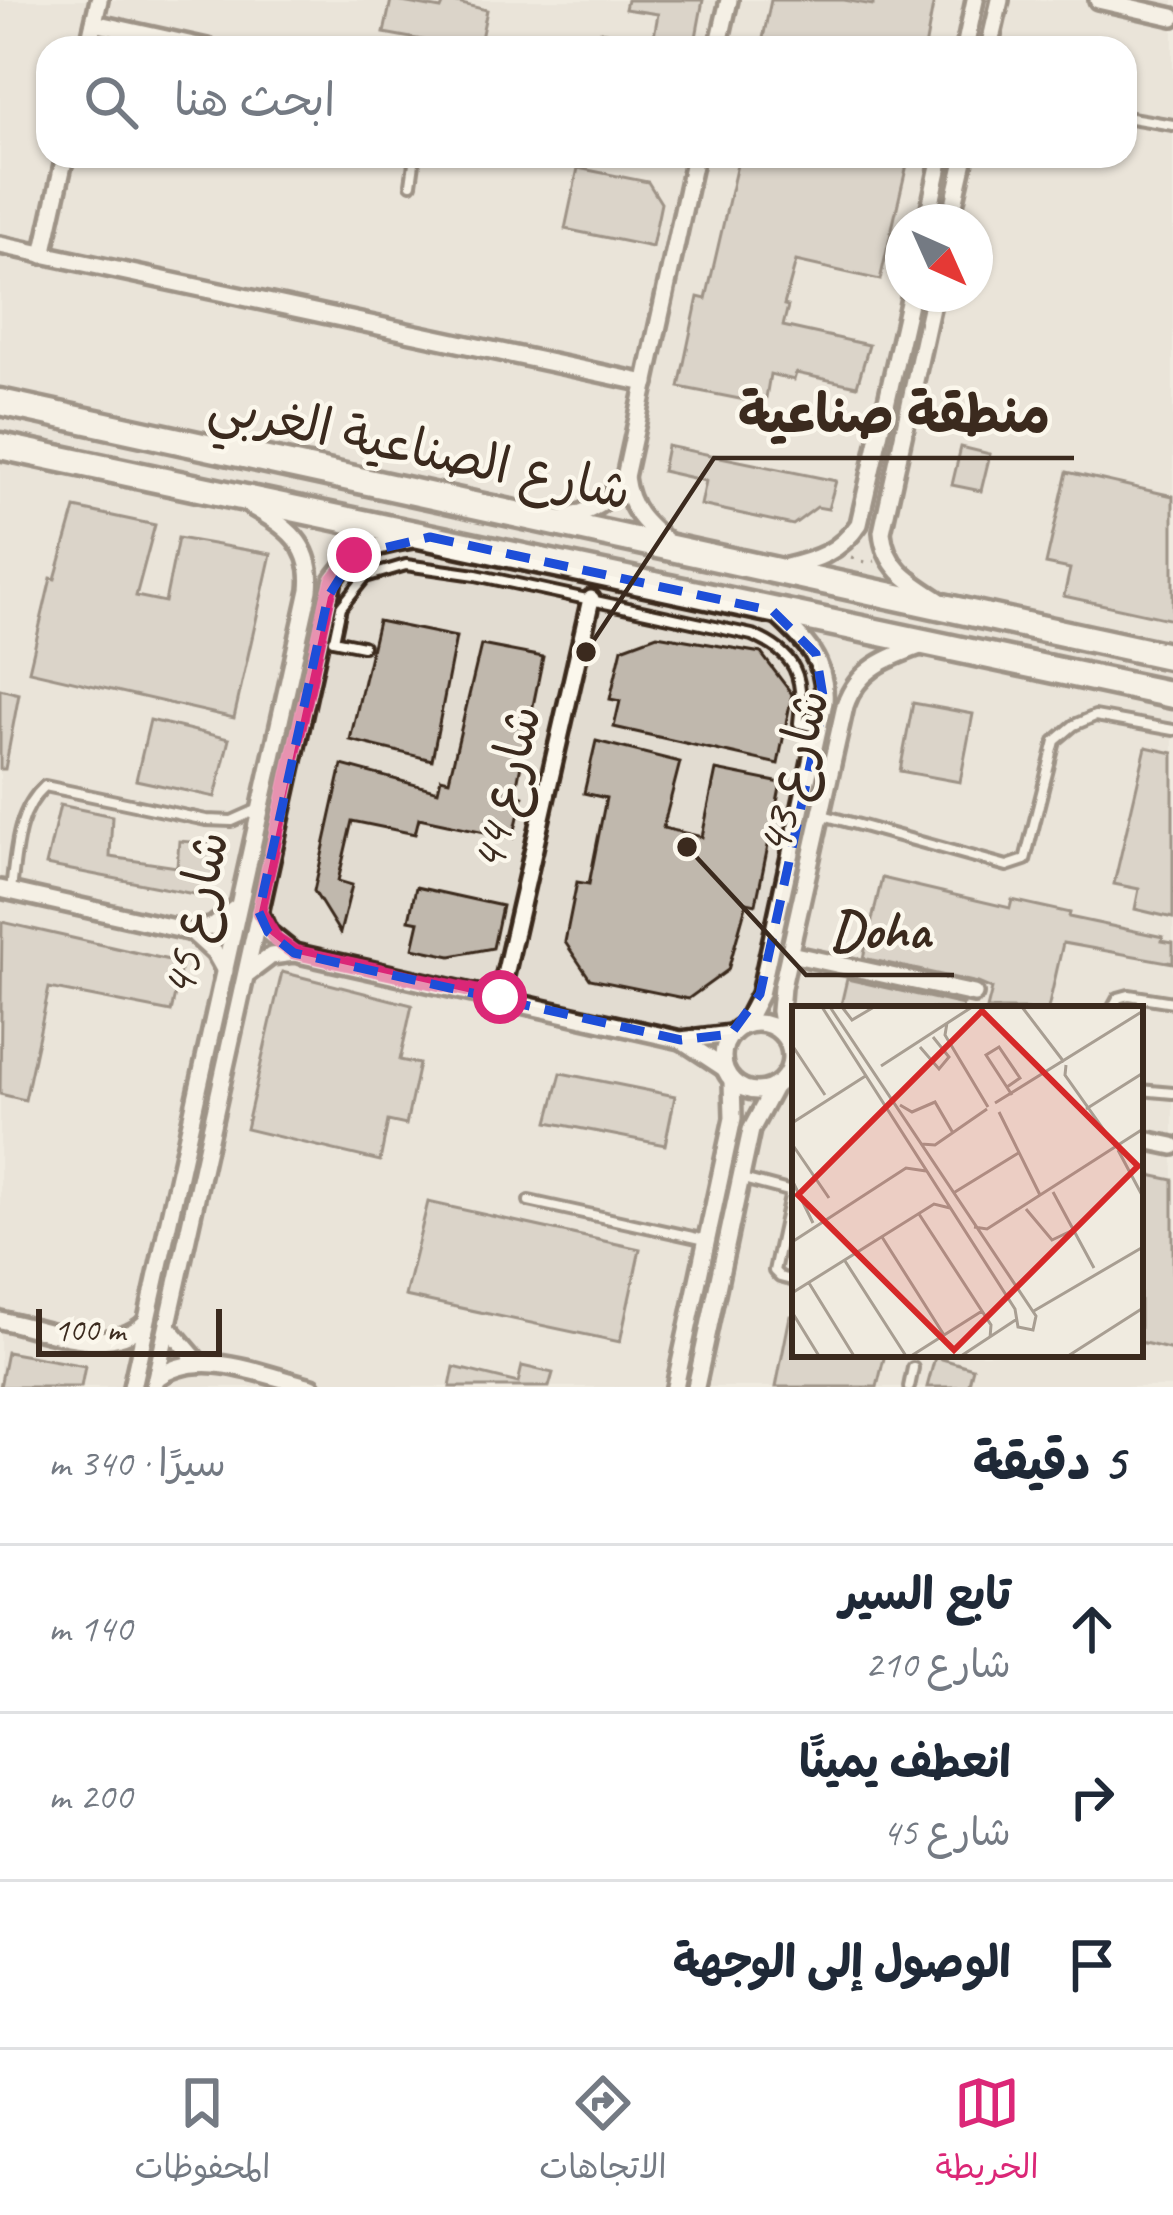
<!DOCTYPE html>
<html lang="ar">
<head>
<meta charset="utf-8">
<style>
	body { margin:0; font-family:Caveat,"Playpen Sans Arabic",sans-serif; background:#f6f6f7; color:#1f2937; direction:rtl }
	.compass { position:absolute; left:885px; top:204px; width:108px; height:108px; border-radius:50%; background:#fff; box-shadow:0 3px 9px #0004; rotate:135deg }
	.scale { position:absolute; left:36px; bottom:30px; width:186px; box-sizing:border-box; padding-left:12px; border:6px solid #3b2a1e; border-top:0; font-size:33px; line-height:42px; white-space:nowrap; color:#3b2a1e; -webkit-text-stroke:9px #fbf7ec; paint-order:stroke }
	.stop { position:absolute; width:36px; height:36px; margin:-27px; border:9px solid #db2777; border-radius:50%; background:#fff }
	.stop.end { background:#db2777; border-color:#fff; box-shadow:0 3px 12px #0008 }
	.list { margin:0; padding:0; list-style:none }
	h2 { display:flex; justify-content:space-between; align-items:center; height:156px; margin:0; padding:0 48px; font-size:51px }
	h2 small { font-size:39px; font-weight:400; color:#747a83 }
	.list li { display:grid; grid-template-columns:78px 1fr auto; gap:36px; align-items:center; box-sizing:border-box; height:168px; padding:0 48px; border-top:3px solid #e0e1e3 }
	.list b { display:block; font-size:45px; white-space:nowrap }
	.list p { margin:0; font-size:39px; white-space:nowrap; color:#747a83 }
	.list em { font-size:39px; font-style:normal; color:#747a83 }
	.icon { flex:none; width:66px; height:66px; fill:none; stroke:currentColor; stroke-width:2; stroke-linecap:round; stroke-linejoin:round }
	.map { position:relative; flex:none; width:1173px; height:1387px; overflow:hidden; direction:ltr }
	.search { position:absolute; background:#fff; box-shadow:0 3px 9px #0004; left:36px; right:36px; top:36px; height:132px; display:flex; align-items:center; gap:30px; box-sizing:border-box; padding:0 42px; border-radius:36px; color:#747a83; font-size:45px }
	.sheet { height:660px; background:#fff }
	nav { display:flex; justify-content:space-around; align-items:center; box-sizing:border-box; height:168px; border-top:3px solid #e0e1e3; background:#fff; font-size:33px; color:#747a83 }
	nav a { display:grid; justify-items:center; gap:6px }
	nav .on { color:#db2777 }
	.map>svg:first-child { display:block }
	.built { fill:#e2dcd1; fill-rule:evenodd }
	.building { fill:#c0b8ad; stroke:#3b2a1e; stroke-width:3 }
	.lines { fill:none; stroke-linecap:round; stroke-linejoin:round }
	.lane-casing { stroke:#3b2a1e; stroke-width:16 }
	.street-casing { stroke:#3b2a1e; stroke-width:24 }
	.primary-casing { stroke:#3b2a1e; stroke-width:33 }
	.path { stroke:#3b2a1e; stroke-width:3; stroke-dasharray:3 9; stroke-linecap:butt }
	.lane { stroke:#fbf7ec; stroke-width:8 }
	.street { stroke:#fbf7ec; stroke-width:15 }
	.primary { stroke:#fbf7ec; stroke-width:24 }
	.route { stroke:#db2777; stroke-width:15 }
	.marked { fill:none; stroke:#1d4ed8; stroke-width:9; stroke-dasharray:24 15; stroke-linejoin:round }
	.labels { text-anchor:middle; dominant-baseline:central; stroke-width:9; stroke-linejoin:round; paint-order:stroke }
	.street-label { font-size:51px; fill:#3b2a1e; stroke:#fbf7ec }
	.inset-road { fill:none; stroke:#a89e92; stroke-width:3 }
	.view { fill:#d62828; fill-opacity:0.15; stroke:#d62828; stroke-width:6 }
	.inset-edge { fill:none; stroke:#3b2a1e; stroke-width:6 }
	.leader { fill:none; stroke:#3b2a1e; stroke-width:4.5 }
	.callout-dot { fill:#3b2a1e; stroke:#fbf7ec; stroke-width:4.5 }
	.callout-label { font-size:54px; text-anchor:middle; font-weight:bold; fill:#3b2a1e; stroke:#fbf7ec; stroke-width:9; stroke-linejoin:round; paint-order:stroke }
</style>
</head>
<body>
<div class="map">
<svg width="1173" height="1387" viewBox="0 0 1173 1387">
	<rect width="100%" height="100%" fill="#f0ebe0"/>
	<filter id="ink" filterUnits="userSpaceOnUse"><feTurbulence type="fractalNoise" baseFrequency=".00833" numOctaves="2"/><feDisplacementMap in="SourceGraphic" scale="24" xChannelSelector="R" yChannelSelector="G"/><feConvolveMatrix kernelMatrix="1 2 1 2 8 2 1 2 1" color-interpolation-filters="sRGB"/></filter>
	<g filter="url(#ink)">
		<path class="built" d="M 0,0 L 1173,0 L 1173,1387 L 0,1387 ZM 48,48 L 1125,48 L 1125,156 L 48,156 ZM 903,222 L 975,222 L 975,294 L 903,294 ZM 795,1009 L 1140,1009 L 1140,1354 L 795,1354 Z"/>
		<g class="building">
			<path d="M 391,0 L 441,9 L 445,0 L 487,10 L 479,48 L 432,48 L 433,42 L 384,33 Z"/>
			<path d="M 627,0 L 703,0 L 694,48 L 598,48 L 601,31 L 653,42 L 658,14 L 625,9 Z"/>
			<path d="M 771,0 L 844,0 L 873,5 L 873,0 L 934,0 L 925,48 L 761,48 Z"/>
			<path d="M 739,156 L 909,156 L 880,280 L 796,261 L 784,305 L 788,306 L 783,326 L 869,345 L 857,386 L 796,373 L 794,380 L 770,374 L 765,404 L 679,387 L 698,297 L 706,299 Z"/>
			<path d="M 578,168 L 648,182 L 661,203 L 652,247 L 565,229 Z"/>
			<path d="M 667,446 L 836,481 L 828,509 L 817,507 L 793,525 L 701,505 L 706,481 L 662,471 Z"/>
			<path d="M 961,447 L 990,454 L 981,491 L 952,485 Z"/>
			<path d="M 1067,472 L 1173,496 L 1173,620 L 1064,596 L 1070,569 L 1046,564 Z"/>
			<path d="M 75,508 L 155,525 L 136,596 L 165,602 L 178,538 L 271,554 L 234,718 L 29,671 L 51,578 L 55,579 Z"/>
			<path d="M 378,621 L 456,637 L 432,760 L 350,740 Z"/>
			<path d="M 657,635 L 761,653 L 792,694 L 778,764 L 614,727 L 620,701 L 610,699 L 622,648 Z"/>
			<path d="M 481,645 L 543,657 L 515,794 L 523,796 L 513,838 L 419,818 L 415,834 L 352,821 L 338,881 L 352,885 L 340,933 L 314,891 L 342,765 L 438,791 L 441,778 L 449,780 Z"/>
			<path d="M 0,689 L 19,694 L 5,769 L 0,769 Z"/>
			<path d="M 913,703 L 973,714 L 960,782 L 900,771 Z"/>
			<path d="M 150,720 L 229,739 L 215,797 L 136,780 Z"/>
			<path d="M 596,741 L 680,762 L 663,828 L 702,837 L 716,770 L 781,783 L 756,904 L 747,902 L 728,970 L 688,999 L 590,979 L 565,942 L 577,882 L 589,884 L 606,798 L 584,793 Z"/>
			<path d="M 1146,747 L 1173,753 L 1173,918 L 1135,909 L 1139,889 L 1114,884 Z"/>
			<path d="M 60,805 L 112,816 L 110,857 L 177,867 L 179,841 L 221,844 L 209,897 L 46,865 Z"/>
			<path d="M 882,878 L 1010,908 L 1012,900 L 1070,913 L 1069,917 L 1163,937 L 1162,941 L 1173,943 L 1173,963 L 1063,943 L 1048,1009 L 987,1009 L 992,989 L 978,983 L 863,958 Z"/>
			<path d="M 416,887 L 502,906 L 493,948 L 451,956 L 413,948 L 419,922 L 409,920 Z"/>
			<path d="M 2,922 L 182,963 L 171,1012 L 49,988 L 25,1100 L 0,1094 Z"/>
			<path d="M 282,972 L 412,1005 L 400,1060 L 419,1064 L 406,1125 L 388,1121 L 380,1161 L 246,1129 Z"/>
			<path d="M 847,979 L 963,1005 L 962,1009 L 840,1009 Z"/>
			<path d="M 561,1073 L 675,1096 L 665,1145 L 548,1122 Z"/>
			<path d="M 1140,1173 L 1173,1180 L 1173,1350 L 1140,1342 Z"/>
			<path d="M 428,1202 L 640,1249 L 620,1342 L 405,1296 Z"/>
			<path d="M 790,1316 L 795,1316 L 795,1354 L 885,1354 L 877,1387 L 776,1387 Z"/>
			<path d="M 7,1352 L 85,1366 L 81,1387 L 0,1387 Z"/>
			<path d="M 935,1357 L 973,1368 L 968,1387 L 927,1387 Z"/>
			<path d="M 522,1366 L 553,1373 L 549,1387 L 450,1387 L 454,1367 L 518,1383 Z"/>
		</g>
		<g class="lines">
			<g class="lane-casing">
				<g id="lane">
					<path d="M 1125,117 L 1173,125"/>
					<path d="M 411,184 L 415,156"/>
					<path d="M 333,640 L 363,646"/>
					<path d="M 334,640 L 341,607 L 365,577 L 406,565 L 476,575 L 752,635 C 796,653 805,677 799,723 L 817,727"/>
					<path d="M 823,815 L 1007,866 L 1025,860 L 1055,741 L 1074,725 L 1095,716 L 1173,730"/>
					<path d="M 11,890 C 16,853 16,812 45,786 L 206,820 L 232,821 L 259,809"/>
					<path d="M 1112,1009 L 1118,998 L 1129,995 L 1173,1002"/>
					<path d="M 1140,1090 L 1173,1093"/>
					<path d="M 743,1179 L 792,1192"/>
					<path d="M 791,1192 L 774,1271 L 780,1277 L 795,1281"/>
					<path d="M 529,1201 L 706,1240"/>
					<path d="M 909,1387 L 913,1368"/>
				</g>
			</g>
			<g class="street-casing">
				<g id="street">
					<path d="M 1098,0 L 1173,17"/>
					<path d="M 94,23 L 207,48"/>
					<path d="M 88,48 L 99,0"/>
					<path d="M 718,48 L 729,0"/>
					<path d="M 965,48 L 975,0"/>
					<path d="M 989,48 L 1000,0"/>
					<path d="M 927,222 L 941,156"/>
					<path d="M 950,222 L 965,156"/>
					<path d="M 0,245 L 646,383"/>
					<path d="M 43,255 L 65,156"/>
					<path d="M 934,294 L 882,532 C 885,568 910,582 938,600"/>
					<path d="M 561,520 C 590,511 608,504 625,477"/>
					<path d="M 668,543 C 644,523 629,509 625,477 L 695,156"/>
					<path d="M 783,568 C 816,560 839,553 859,524 L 911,294"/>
					<path d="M 0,889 L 192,932 L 215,953 L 225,971"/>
					<path d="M 259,912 L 268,932 L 294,953"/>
					<path d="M 192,932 L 213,926 L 236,908"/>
					<path d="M 790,954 L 974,994"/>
					<path d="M 247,974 L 271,956 L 294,953 L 681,1040 L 731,1034"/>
					<path d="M 500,997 L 591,599"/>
					<circle cx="757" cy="1057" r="34"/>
					<path d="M 744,1025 L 760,994 L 824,702 C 827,660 804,640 775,613"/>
					<path d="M 784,1035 L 780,1011 L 782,987 L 845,706 C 858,668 887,658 923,645"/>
					<path d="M 683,1041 L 724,1068"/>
					<path d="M 1140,1139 L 1173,1146"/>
					<path d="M 0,1320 C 45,1329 107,1358 145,1323"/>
					<path d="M 168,1327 L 198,1362"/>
					<path d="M 156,1379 C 198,1345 265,1376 312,1387"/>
					<path d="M 132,1387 L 309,590 C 314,544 286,526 249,505"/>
					<path d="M 154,1387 L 333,580 C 353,549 378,545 413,539"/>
					<path d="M 675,1387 L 733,1118 L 732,1081"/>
					<path d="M 696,1387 L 751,1130 L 774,1087"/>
				</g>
			</g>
			<g class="primary-casing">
				<g id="primary">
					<path d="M 0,402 L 1173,657"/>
					<path d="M 0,446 L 1173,695"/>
				</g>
			</g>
			<path class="path" d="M 851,557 L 868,563 L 875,561"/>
			<use href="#lane" class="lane"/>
			<use href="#street" class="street"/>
			<use href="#primary" class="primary"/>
		</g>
	</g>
	<g class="lines" filter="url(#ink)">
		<path class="route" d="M 354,555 L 333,580 L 328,597 L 259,912 L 276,940 L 294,952 L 500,997"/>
	</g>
	<path d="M0 0H1173V1387H0ZM 430,537 L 773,611 L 816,654 L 824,702 L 760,994 L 731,1034 L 681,1040 L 294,953 L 268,932 L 259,912 L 328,597 L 354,555 Z" fill="#f0ebe0" fill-opacity=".55" fill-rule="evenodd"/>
	<path class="marked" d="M 430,537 L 773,611 L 816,654 L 824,702 L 760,994 L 731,1034 L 681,1040 L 294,953 L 268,932 L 259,912 L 328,597 L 354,555 Z"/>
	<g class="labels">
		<g class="street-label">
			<text transform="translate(420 448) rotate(12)">شارع الصناعية الغربي</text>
			<text transform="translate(792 772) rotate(-76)">شارع 43</text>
			<text transform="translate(505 788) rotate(-77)">شارع 44</text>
			<text transform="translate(194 914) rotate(-78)">شارع 45</text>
		</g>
	</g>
	<g transform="translate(792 1006)">
		<rect width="351" height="351" fill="#f0ebe0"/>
		<path class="inset-road" d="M 30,1 L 223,303 L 226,321 L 241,324 L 244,310 L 38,1M 50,1 L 60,14 L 82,1M 230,1 L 272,56M 155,17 L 153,29 L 196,101M 0,39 L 33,89M 128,41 L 147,63 L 157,51 L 141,31M 274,59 L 273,69 L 324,141M 89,60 L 180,1M 215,81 L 228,72 L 207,41 L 194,49 L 220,89M 203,97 L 351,5M 108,99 L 120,106 L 143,96 L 161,127M 294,103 L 351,67M 207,106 L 248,189M 0,117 L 75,69M 0,138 L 37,192M 129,138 L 143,139 L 195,103M 326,144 L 351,191M 0,174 L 21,217M 163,186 L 228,146M 261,186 L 302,262M 234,203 L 260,234 L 279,225M 127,208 L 199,319 L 198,332M 182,221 L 195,223 L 351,123M 90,231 L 152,329M 0,236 L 114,162 L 134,165M 53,255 L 114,350M 17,277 L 62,350M 0,287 L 142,198 L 158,202M 0,306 L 27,350M 240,306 L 351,241M 119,350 L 190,305M 169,350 L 225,313M 276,350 L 351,302"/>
		<path class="view" d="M 190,5 L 346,160 L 162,344 L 6,189 Z"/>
		<rect width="351" height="351" class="inset-edge"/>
	</g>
	<path class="leader" d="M586 652L714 458H1074M687 847L806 975H954"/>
	<g class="callout-dot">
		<circle cx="586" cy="652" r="12"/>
		<circle cx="687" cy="847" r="12"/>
	</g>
	<g class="callout-label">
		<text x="894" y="432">منطقة صناعية</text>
		<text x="880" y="948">Doha</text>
	</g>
</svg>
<svg class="compass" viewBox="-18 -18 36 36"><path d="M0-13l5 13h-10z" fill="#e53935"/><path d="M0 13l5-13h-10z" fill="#747a83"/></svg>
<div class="scale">100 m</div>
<div class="stop" style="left:500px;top:997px"></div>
<div class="stop end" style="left:354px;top:555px"></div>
<div class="search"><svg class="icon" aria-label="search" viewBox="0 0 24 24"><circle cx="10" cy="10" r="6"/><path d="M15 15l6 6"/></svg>ابحث هنا</div>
</div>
<section class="sheet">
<h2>5 دقيقة<small>سيرًا · 340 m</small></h2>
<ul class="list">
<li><svg class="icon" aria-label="ahead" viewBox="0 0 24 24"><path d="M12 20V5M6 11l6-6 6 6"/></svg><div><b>تابع السير</b><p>شارع 210</p></div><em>140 m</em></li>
<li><svg class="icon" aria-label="right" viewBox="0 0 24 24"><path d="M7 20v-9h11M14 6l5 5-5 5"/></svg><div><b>انعطف يمينًا</b><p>شارع 45</p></div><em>200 m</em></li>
<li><svg class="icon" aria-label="arrive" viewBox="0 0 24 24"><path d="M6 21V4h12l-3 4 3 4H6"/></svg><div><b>الوصول إلى الوجهة</b></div></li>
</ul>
</section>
<nav>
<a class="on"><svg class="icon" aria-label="map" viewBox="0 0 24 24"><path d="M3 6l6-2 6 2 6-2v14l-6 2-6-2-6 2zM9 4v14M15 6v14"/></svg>الخريطة</a>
<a><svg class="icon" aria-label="directions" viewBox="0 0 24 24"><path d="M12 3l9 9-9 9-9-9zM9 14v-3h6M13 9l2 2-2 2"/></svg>الاتجاهات</a>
<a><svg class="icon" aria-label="saved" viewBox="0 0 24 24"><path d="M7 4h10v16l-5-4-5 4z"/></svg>المحفوظات</a>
</nav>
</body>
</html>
